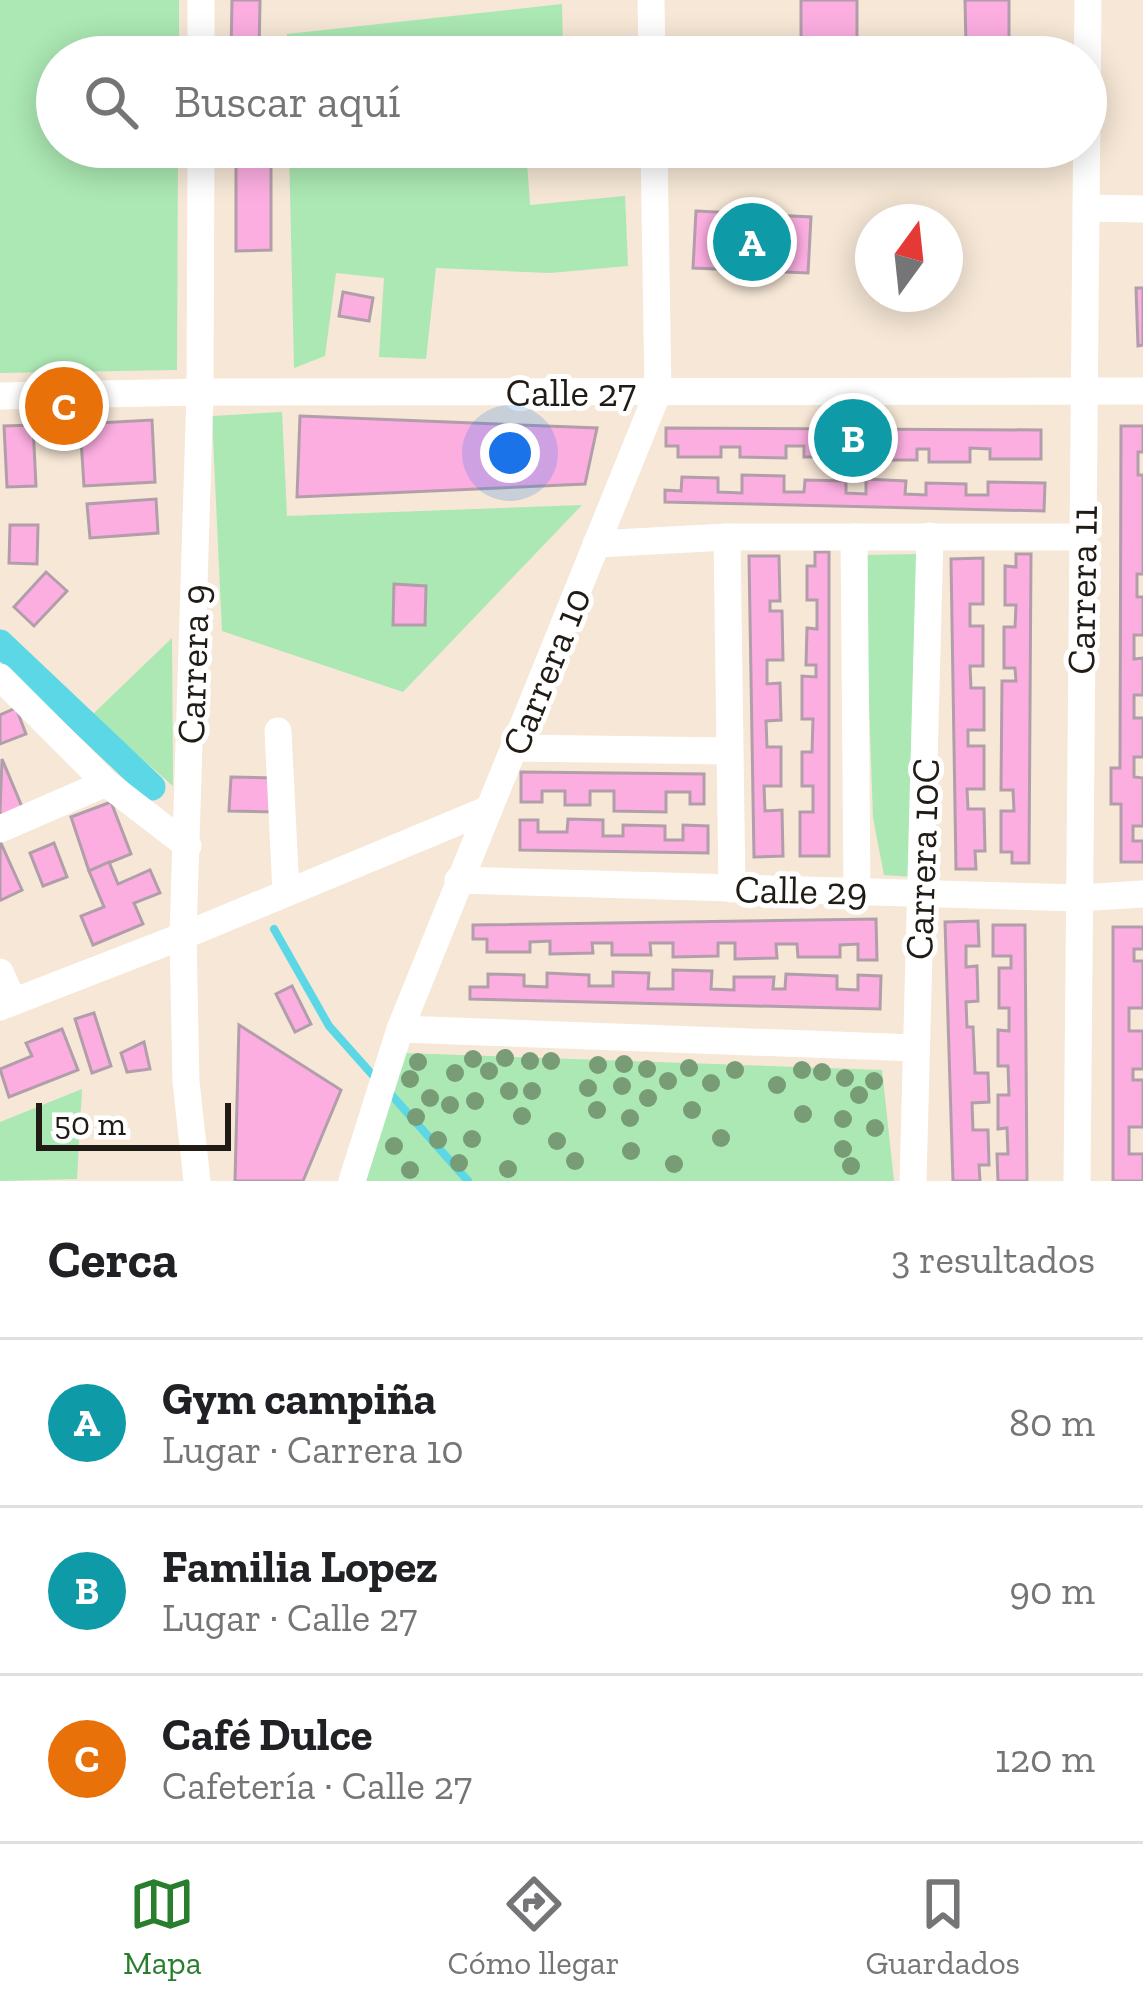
<!DOCTYPE html>
<html lang="es">
<head>
<meta charset="utf-8">
<style>
	body { margin:0; font-family:"Zilla Slab",serif; background:#f6f6f6; color:#202124 }
	.compass { position:absolute; left:855px; top:204px; width:108px; height:108px; border-radius:50%; background:#fff; box-shadow:0 6px 30px #0003; rotate:15deg }
	.scale { position:absolute; left:36px; bottom:30px; width:195px; box-sizing:border-box; padding-left:12px; border:6px solid #201b15; border-top:0; font-size:33px; line-height:42px; white-space:nowrap; color:#201b15; -webkit-text-stroke:9px #fff; paint-order:stroke }
	.you { position:absolute; left:510px; top:453px; width:42px; height:42px; margin:-30px; border:9px solid #fff; border-radius:50%; background:#1a73e8; box-shadow:0 0 0 18px #1a73e833 }
	.badge { display:grid; place-items:center; width:78px; height:78px; border-radius:50%; background:#287e2c; color:#fff; font-size:39px; font-weight:700 }
	.pin { position:absolute; translate:-50% -50%; border:6px solid #fff; box-shadow:0 3px 12px #0006 }
	.list { margin:0; padding:0; list-style:none }
	h2 { display:flex; justify-content:space-between; align-items:center; height:156px; margin:0; padding:0 48px; font-size:51px }
	h2 small { font-size:39px; font-weight:400; color:#757577 }
	.list li { display:grid; grid-template-columns:78px 1fr auto; gap:36px; align-items:center; box-sizing:border-box; height:168px; padding:0 48px; border-top:3px solid #e0e0e0 }
	.list b { display:block; font-size:45px; white-space:nowrap }
	.list p { margin:0; font-size:39px; white-space:nowrap; color:#757577 }
	.list em { font-size:39px; font-style:normal; color:#757577 }
	.icon { flex:none; width:66px; height:66px; fill:none; stroke:currentColor; stroke-width:2; stroke-linecap:round; stroke-linejoin:round }
	.map { position:relative; flex:none; width:1143px; height:1181px; overflow:hidden }
	.search { position:absolute; background:#fff; box-shadow:0 6px 30px #0003; left:36px; right:36px; top:36px; height:132px; display:flex; align-items:center; gap:30px; box-sizing:border-box; padding:0 42px; border-radius:66px; color:#757577; font-size:45px }
	.sheet { height:660px; background:#fff }
	nav { display:flex; justify-content:space-around; align-items:center; box-sizing:border-box; height:168px; border-top:3px solid #e0e0e0; background:#fff; font-size:33px; color:#757577 }
	nav a { display:grid; justify-items:center; gap:6px }
	nav .on { color:#287e2c }
	.map>svg:first-child { display:block }
	.green { fill:#abe8b3 }
	.lines { fill:none; stroke-linecap:round; stroke-linejoin:round }
	.stream { stroke:#5bd7e5; stroke-width:8 }
	.canal { stroke:#5bd7e5; stroke-width:27 }
	.building { fill:#fcaee1; stroke:#b19eaa; stroke-width:3 }
	.street { stroke:#fff; stroke-width:27 }
	.tree { fill:#789c76 }
	.labels { text-anchor:middle; dominant-baseline:central; stroke-width:10; stroke-linejoin:round; paint-order:stroke }
	.street-label { font-size:39px; fill:#201b15; stroke:#fff }
</style>
</head>
<body>
<div class="map">
<svg width="1143" height="1181" viewBox="0 0 1143 1181">
	<rect width="100%" height="100%" fill="#f6e7d6"/>
	<g class="green">
		<path d="M 0,0 L 179,0 L 179,57 L 57,57 L 57,147 L 178,147 L 177,370 L 0,373 Z"/>
		<path d="M 562,4 L 563,49 L 532,57 L 287,57 L 287,34 Z"/>
		<path d="M 289,147 L 526,147 L 530,205 L 625,196 L 628,266 L 550,273 L 436,268 L 426,359 L 379,357 L 384,278 L 336,273 L 325,356 L 294,368 Z"/>
		<path d="M 282,412 L 287,516 L 582,505 L 403,692 L 222,631 L 212,416 Z"/>
		<path d="M 919,554 L 913,877 L 884,875 L 873,818 L 864,555 Z"/>
		<path d="M 172,638 L 173,786 L 92,715 Z"/>
		<path d="M 404,1053 L 882,1070 L 894,1181 L 363,1181 Z"/>
		<path d="M 82,1089 L 77,1179 L 0,1181 L 0,1122 Z"/>
	</g>
	<g class="lines">
		<g class="stream">
			<path d="M 274,929 L 329,1026 L 377,1080"/>
			<path d="M 388,1091 L 468,1181"/>
		</g>
		<path class="canal" d="M 0,643 L 152,787"/>
	</g>
	<g class="building">
		<path d="M 232,0 L 260,0 L 259,54 L 231,54 Z"/>
		<rect x="801" y="0" width="56" height="57"/>
		<path d="M 965,0 L 1009,0 L 1009,46 L 966,46 Z"/>
		<path d="M 582,39 L 618,39 L 619,57 L 583,57 Z"/>
		<path d="M 236,154 L 271,154 L 271,250 L 236,251 Z"/>
		<path d="M 696,211 L 811,217 L 808,273 L 693,268 Z"/>
		<path d="M 1136,288 L 1143,288 L 1143,345 L 1138,346 Z"/>
		<path d="M 343,292 L 373,298 L 369,321 L 339,316 Z"/>
		<path d="M 300,416 L 597,428 L 585,484 L 297,497 Z"/>
		<path d="M 152,420 L 155,482 L 84,486 L 80,424 Z"/>
		<path d="M 33,425 L 36,486 L 7,487 L 4,426 Z"/>
		<path d="M 1121,426 L 1143,426 L 1143,452 L 1138,452 L 1138,475 L 1143,475 L 1143,574 L 1137,574 L 1137,597 L 1143,597 L 1143,635 L 1134,635 L 1134,659 L 1143,658 L 1143,695 L 1134,695 L 1134,718 L 1143,718 L 1143,757 L 1134,757 L 1134,777 L 1143,778 L 1143,826 L 1133,826 L 1133,841 L 1143,841 L 1143,862 L 1121,862 L 1121,804 L 1111,804 L 1111,768 L 1120,768 Z"/>
		<path d="M 666,428 L 1041,430 L 1041,459 L 990,459 L 990,449 L 970,448 L 970,462 L 929,462 L 929,449 L 917,449 L 917,460 L 865,460 L 865,448 L 844,448 L 844,457 L 804,457 L 804,446 L 786,446 L 786,458 L 740,457 L 740,447 L 721,447 L 721,457 L 678,457 L 678,446 L 666,446 Z"/>
		<path d="M 742,475 L 784,476 L 784,492 L 804,492 L 805,480 L 846,481 L 846,493 L 866,494 L 866,479 L 906,481 L 905,494 L 926,495 L 926,483 L 966,484 L 966,495 L 988,495 L 988,482 L 1045,483 L 1044,511 L 665,502 L 665,490 L 681,491 L 682,477 L 718,478 L 718,492 L 742,493 Z"/>
		<path d="M 156,499 L 158,533 L 90,538 L 87,504 Z"/>
		<path d="M 10,525 L 38,525 L 37,564 L 9,563 Z"/>
		<path d="M 815,552 L 829,552 L 829,856 L 800,856 L 800,812 L 813,812 L 813,786 L 802,786 L 802,752 L 812,752 L 813,719 L 802,719 L 802,676 L 816,677 L 816,665 L 806,665 L 807,628 L 817,629 L 817,600 L 807,600 L 807,566 L 815,566 Z"/>
		<path d="M 1016,554 L 1031,554 L 1029,863 L 1012,863 L 1012,852 L 1001,852 L 1001,811 L 1014,811 L 1013,790 L 1001,790 L 1002,681 L 1016,681 L 1015,668 L 1004,668 L 1004,627 L 1015,627 L 1016,605 L 1005,605 L 1005,566 L 1016,567 Z"/>
		<path d="M 749,556 L 779,556 L 780,601 L 770,601 L 770,611 L 782,611 L 783,660 L 767,660 L 767,684 L 780,683 L 781,720 L 766,721 L 767,747 L 781,747 L 781,786 L 764,786 L 765,811 L 782,810 L 783,856 L 754,857 Z"/>
		<path d="M 983,558 L 983,604 L 970,604 L 970,626 L 983,626 L 983,666 L 970,666 L 971,688 L 984,688 L 984,730 L 968,730 L 968,746 L 984,746 L 984,789 L 967,789 L 968,809 L 984,809 L 985,851 L 975,851 L 976,869 L 956,869 L 951,559 Z"/>
		<path d="M 46,572 L 67,591 L 34,626 L 14,607 Z"/>
		<path d="M 394,584 L 426,586 L 425,625 L 393,625 Z"/>
		<path d="M 16,708 L 26,734 L 0,744 L 0,715 Z"/>
		<path d="M 2,759 L 25,814 L 5,823 L 0,812 Z"/>
		<path d="M 521,772 L 704,774 L 704,804 L 690,804 L 690,792 L 666,792 L 666,812 L 614,811 L 614,791 L 590,791 L 590,805 L 565,805 L 565,791 L 542,791 L 542,802 L 521,802 Z"/>
		<path d="M 231,777 L 274,778 L 274,812 L 229,811 Z"/>
		<path d="M 111,802 L 131,854 L 89,871 L 71,817 Z"/>
		<path d="M 568,819 L 603,820 L 603,836 L 623,836 L 623,825 L 665,826 L 665,840 L 683,840 L 683,825 L 708,826 L 708,853 L 520,850 L 520,820 L 538,820 L 538,832 L 567,832 Z"/>
		<path d="M 0,841 L 22,890 L 1,900 L 0,898 Z"/>
		<path d="M 54,843 L 67,877 L 43,886 L 30,853 Z"/>
		<path d="M 109,862 L 118,884 L 150,870 L 160,893 L 134,903 L 143,924 L 93,945 L 81,916 L 104,907 L 89,871 Z"/>
		<path d="M 876,919 L 877,960 L 858,960 L 858,944 L 840,945 L 840,957 L 798,957 L 797,944 L 776,944 L 777,958 L 735,959 L 735,943 L 718,943 L 718,956 L 673,957 L 673,943 L 650,943 L 651,955 L 612,955 L 612,943 L 592,943 L 593,953 L 550,954 L 550,941 L 530,942 L 530,952 L 487,952 L 487,939 L 473,939 L 473,925 Z"/>
		<path d="M 978,921 L 979,946 L 966,946 L 966,967 L 977,966 L 978,1001 L 966,1002 L 967,1027 L 973,1027 L 975,1073 L 988,1073 L 989,1102 L 972,1103 L 973,1130 L 988,1130 L 989,1165 L 979,1165 L 980,1181 L 953,1181 L 945,922 Z"/>
		<path d="M 993,925 L 1025,925 L 1027,1181 L 998,1181 L 997,1154 L 1008,1154 L 1007,1128 L 998,1129 L 998,1095 L 1009,1095 L 1008,1066 L 998,1066 L 998,1030 L 1009,1031 L 1009,1008 L 999,1008 L 999,968 L 1011,968 L 1011,956 L 993,956 Z"/>
		<path d="M 1113,927 L 1143,927 L 1143,949 L 1134,949 L 1134,961 L 1143,961 L 1143,1008 L 1129,1008 L 1129,1031 L 1143,1031 L 1143,1069 L 1133,1069 L 1133,1080 L 1143,1080 L 1143,1127 L 1129,1127 L 1129,1154 L 1143,1154 L 1143,1181 L 1113,1181 Z"/>
		<path d="M 673,970 L 712,971 L 711,989 L 734,990 L 734,977 L 774,977 L 773,989 L 785,989 L 786,974 L 837,976 L 837,989 L 858,990 L 858,975 L 881,976 L 880,1009 L 470,999 L 470,987 L 488,987 L 488,974 L 524,975 L 524,986 L 547,987 L 547,973 L 589,975 L 589,986 L 613,986 L 613,972 L 649,973 L 648,989 L 673,989 Z"/>
		<path d="M 292,986 L 311,1024 L 295,1032 L 276,994 Z"/>
		<path d="M 94,1013 L 111,1066 L 92,1073 L 75,1019 Z"/>
		<path d="M 239,1025 L 341,1090 L 303,1181 L 235,1181 Z"/>
		<path d="M 62,1029 L 78,1070 L 9,1097 L 0,1069 L 32,1056 L 26,1043 Z"/>
		<path d="M 144,1042 L 150,1069 L 127,1072 L 121,1053 Z"/>
	</g>
	<g class="lines">
		<g class="street">
			<path d="M 651,0 L 652,57"/>
			<path d="M 201,57 L 201,0"/>
			<path d="M 1086,208 L 1143,209"/>
			<path d="M 0,396 L 200,392 L 1143,391"/>
			<path d="M 727,537 L 732,889"/>
			<path d="M 854,537 L 857,891"/>
			<path d="M 596,544 L 727,537 L 1083,537"/>
			<path d="M 0,677 L 106,783 L 188,846"/>
			<path d="M 278,731 L 286,893"/>
			<path d="M 516,748 L 728,751"/>
			<path d="M 0,829 L 106,783"/>
			<path d="M 458,880 L 1079,898 L 1143,894"/>
			<path d="M 0,972 L 13,1001"/>
			<path d="M 0,1007 L 183,936 L 489,809"/>
			<path d="M 400,1029 L 916,1048"/>
			<path d="M 197,1181 L 186,1082 L 183,936 L 200,392 L 201,147"/>
			<path d="M 352,1181 L 400,1029 L 658,392 L 654,147"/>
			<path d="M 913,1181 L 930,536"/>
			<path d="M 1077,1181 L 1088,0"/>
		</g>
	</g>
	<g class="tree">
		<circle cx="505" cy="1058" r="9"/>
		<circle cx="473" cy="1059" r="9"/>
		<circle cx="530" cy="1061" r="9"/>
		<circle cx="551" cy="1061" r="9"/>
		<circle cx="418" cy="1062" r="9"/>
		<circle cx="624" cy="1064" r="9"/>
		<circle cx="598" cy="1065" r="9"/>
		<circle cx="689" cy="1068" r="9"/>
		<circle cx="647" cy="1069" r="9"/>
		<circle cx="735" cy="1070" r="9"/>
		<circle cx="802" cy="1070" r="9"/>
		<circle cx="489" cy="1071" r="9"/>
		<circle cx="822" cy="1072" r="9"/>
		<circle cx="455" cy="1073" r="9"/>
		<circle cx="845" cy="1078" r="9"/>
		<circle cx="410" cy="1079" r="9"/>
		<circle cx="668" cy="1081" r="9"/>
		<circle cx="874" cy="1081" r="9"/>
		<circle cx="711" cy="1083" r="9"/>
		<circle cx="777" cy="1085" r="9"/>
		<circle cx="622" cy="1086" r="9"/>
		<circle cx="588" cy="1088" r="9"/>
		<circle cx="509" cy="1091" r="9"/>
		<circle cx="532" cy="1091" r="9"/>
		<circle cx="859" cy="1095" r="9"/>
		<circle cx="430" cy="1098" r="9"/>
		<circle cx="648" cy="1098" r="9"/>
		<circle cx="475" cy="1101" r="9"/>
		<circle cx="450" cy="1105" r="9"/>
		<circle cx="597" cy="1110" r="9"/>
		<circle cx="692" cy="1110" r="9"/>
		<circle cx="803" cy="1114" r="9"/>
		<circle cx="522" cy="1116" r="9"/>
		<circle cx="416" cy="1117" r="9"/>
		<circle cx="630" cy="1118" r="9"/>
		<circle cx="843" cy="1119" r="9"/>
		<circle cx="875" cy="1128" r="9"/>
		<circle cx="721" cy="1138" r="9"/>
		<circle cx="472" cy="1139" r="9"/>
		<circle cx="438" cy="1140" r="9"/>
		<circle cx="557" cy="1141" r="9"/>
		<circle cx="394" cy="1146" r="9"/>
		<circle cx="843" cy="1149" r="9"/>
		<circle cx="631" cy="1151" r="9"/>
		<circle cx="575" cy="1161" r="9"/>
		<circle cx="459" cy="1163" r="9"/>
		<circle cx="674" cy="1164" r="9"/>
		<circle cx="851" cy="1166" r="9"/>
		<circle cx="508" cy="1169" r="9"/>
		<circle cx="410" cy="1170" r="9"/>
	</g>
	<g class="labels">
		<g class="street-label">
			<text x="571" y="392">Calle 27</text>
			<text transform="translate(1082 590) rotate(-89)">Carrera 11</text>
			<text transform="translate(193 664) rotate(-88)">Carrera 9</text>
			<text transform="translate(546 671) rotate(-68)">Carrera 10</text>
			<text transform="translate(922 859) rotate(-88)">Carrera 10C</text>
			<text transform="translate(801 890) rotate(1)">Calle 29</text>
		</g>
	</g>
</svg>
<svg class="compass" viewBox="-18 -18 36 36"><path d="M0-13l5 13h-10z" fill="#e53935"/><path d="M0 13l5-13h-10z" fill="#757577"/></svg>
<div class="scale">50 m</div>
<div class="you"></div>
<div class="pin badge" style="left:752px;top:242px;background:#0f9aa8">A</div>
<div class="pin badge" style="left:853px;top:438px;background:#0f9aa8">B</div>
<div class="pin badge" style="left:64px;top:406px;background:#e8710a">C</div>
<div class="search"><svg class="icon" aria-label="search" viewBox="0 0 24 24"><circle cx="10" cy="10" r="6"/><path d="M15 15l6 6"/></svg>Buscar aquí</div>
</div>
<section class="sheet">
<h2>Cerca<small>3 resultados</small></h2>
<ul class="list">
<li><span class="badge" style="background:#0f9aa8">A</span><div><b>Gym campiña</b><p>Lugar · Carrera 10</p></div><em>80 m</em></li>
<li><span class="badge" style="background:#0f9aa8">B</span><div><b>Familia Lopez</b><p>Lugar · Calle 27</p></div><em>90 m</em></li>
<li><span class="badge" style="background:#e8710a">C</span><div><b>Café Dulce</b><p>Cafetería · Calle 27</p></div><em>120 m</em></li>
</ul>
</section>
<nav>
<a class="on"><svg class="icon" aria-label="map" viewBox="0 0 24 24"><path d="M3 6l6-2 6 2 6-2v14l-6 2-6-2-6 2zM9 4v14M15 6v14"/></svg>Mapa</a>
<a><svg class="icon" aria-label="directions" viewBox="0 0 24 24"><path d="M12 3l9 9-9 9-9-9zM9 14v-3h6M13 9l2 2-2 2"/></svg>Cómo llegar</a>
<a><svg class="icon" aria-label="saved" viewBox="0 0 24 24"><path d="M7 4h10v16l-5-4-5 4z"/></svg>Guardados</a>
</nav>
</body>
</html>
